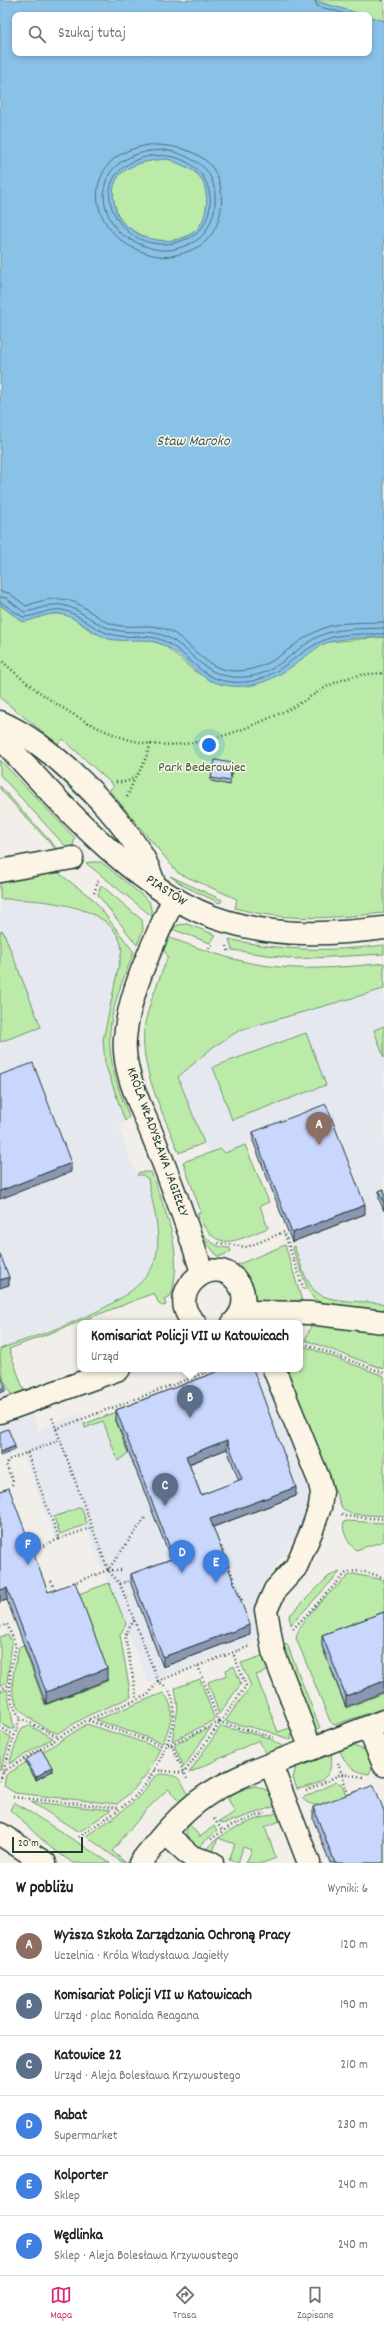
<!DOCTYPE html>
<html lang="pl">
<head>
<meta charset="utf-8">
<style>
	body { margin:0; font-family:Dekko,sans-serif; background:#f2f2f2; color:#222 }
	.scale { position:absolute; left:12px; bottom:10px; width:71px; box-sizing:border-box; padding-left:4px; border:2px solid #1f3d34; border-top:0; font-size:11px; line-height:14px; white-space:nowrap; color:#1f3d34; -webkit-text-stroke:3px #fcf5e5; paint-order:stroke }
	.you { position:absolute; left:209px; top:745px; width:14px; height:14px; margin:-10px; border:3px solid #fff; border-radius:50%; background:#1a73e8; box-shadow:0 0 0 6px #1a73e833 }
	.badge { display:grid; place-items:center; width:26px; height:26px; border-radius:50%; background:#db2777; color:#fff; font-size:13px; font-weight:700 }
	.pin { position:absolute; translate:-50% -33px; filter:drop-shadow(0 1px 2px #0008) }
	.pin::after { content:''; position:absolute; top:21px; width:14px; height:12px; background:inherit; clip-path:polygon(0 0,100% 0,50% 100%) }
	.popup { position:absolute; left:77px; top:1320px; width:226px; height:52px; box-sizing:border-box; display:grid; place-content:center; border-radius:8px; background:#fff; filter:drop-shadow(0 1px 3px #0005); font-size:13px; white-space:nowrap; color:#767676 }
	.popup b { font-size:15px; color:#222 }
	.popup::after { content:''; position:absolute; left:50%; top:100%; margin-left:-8px; border:8px solid transparent; border-top-color:#fff }
	.list { margin:0; padding:0; list-style:none }
	h2 { display:flex; justify-content:space-between; align-items:center; height:52px; margin:0; padding:0 16px; font-size:17px }
	h2 small { font-size:13px; font-weight:400; color:#767676 }
	.list li { display:grid; grid-template-columns:26px 1fr auto; gap:12px; align-items:center; box-sizing:border-box; height:60px; padding:0 16px; border-top:1px solid #e0e0e0 }
	.list b { display:block; font-size:15px; white-space:nowrap }
	.list p { margin:0; font-size:13px; white-space:nowrap; color:#767676 }
	.list em { font-size:13px; font-style:normal; color:#767676 }
	.icon { flex:none; width:22px; height:22px; fill:none; stroke:currentColor; stroke-width:2; stroke-linecap:round; stroke-linejoin:round }
	.map { position:relative; flex:none; width:384px; height:1863px; overflow:hidden }
	.search { position:absolute; background:#fff; box-shadow:0 2px 6px #0003; left:12px; right:12px; top:12px; height:44px; display:flex; align-items:center; gap:10px; box-sizing:border-box; padding:0 14px; border-radius:8px; color:#767676; font-size:15px }
	.sheet { height:412px; background:#fff }
	nav { display:flex; justify-content:space-around; align-items:center; box-sizing:border-box; height:56px; border-top:1px solid #e0e0e0; background:#fff; font-size:11px; color:#767676 }
	nav a { display:grid; justify-items:center; gap:2px }
	nav .on { color:#db2777 }
	.map>svg:first-child { display:block }
	.built { fill:#e6e8f0 }
	.green { fill:#bceba9; stroke:#6e946e }
	.water { fill:#89c1e7; stroke:#5f8c9f; fill-rule:evenodd }
	.lines { fill:none; stroke-linecap:round; stroke-linejoin:round }
	.shore { stroke:#49727c; stroke-width:1 }
	.minor-casing { stroke:#1f3d34; stroke-width:25 }
	.path { stroke:#1f3d34; stroke-width:2.5; stroke-dasharray:1 3; stroke-linecap:butt }
	.minor { stroke:#fcf5e5; stroke-width:22 }
	.wall { fill:#adb8da; stroke:#1f3d34; fill-rule:evenodd }
	.shaded-wall { fill:#8d96b1; stroke:#1f3d34 }
	.building { fill:#c9d6fd; stroke:#1f3d34; fill-rule:evenodd }
	.labels { text-anchor:middle; dominant-baseline:central; stroke-width:3; stroke-linejoin:round; paint-order:stroke }
	.park-label { font-size:14px; fill:#375746; stroke:#fcf5e5 }
	.street-label { font-size:14px; fill:#1f3d34; stroke:#fcf5e5 }
	.water-label { font-size:15px; font-style:italic; fill:#3a5e61; stroke:#fcf5e5 }
</style>
</head>
<body>
<div class="map">
<svg width="384" height="1863" viewBox="0 0 384 1863">
	<rect width="100%" height="100%" fill="#f2efea"/>
	<filter id="ink" filterUnits="userSpaceOnUse"><feTurbulence type="fractalNoise" baseFrequency=".025" numOctaves="2"/><feDisplacementMap in="SourceGraphic" scale="8" xChannelSelector="R" yChannelSelector="G"/><feConvolveMatrix kernelMatrix="1 2 1 2 8 2 1 2 1" color-interpolation-filters="sRGB"/></filter>
	<g filter="url(#ink)">
		<g class="built">
			<path d="M 0,899 L 54,902 L 86,913 L 103,919 L 113,929 L 121,941 L 122,950 L 103,1040 L 105,1063 L 125,1121 L 119,1128 L 130,1159 L 137,1175 L 143,1175 L 148,1179 L 158,1241 L 155,1261 L 147,1275 L 124,1297 L 92,1313 L 8,1346 L 38,1430 L 81,1413 L 84,1424 L 230,1369 L 266,1369 L 315,1489 L 309,1515 L 261,1590 L 257,1612 L 262,1638 L 148,1683 L 85,1526 L 54,1536 L 22,1451 L 0,1459 Z"/>
			<path d="M 384,989 L 384,1304 L 328,1298 L 315,1291 L 307,1279 L 253,1141 L 211,1158 L 178,1077 L 213,1047 L 240,1030 Z"/>
		</g>
		<g class="green">
			<path d="M 312,0 L 384,0 L 384,21 Z"/>
			<path d="M 168,159 C 177,163 193,168 200,177 C 210,190 209,219 195,231 C 179,244 154,243 138,233 C 129,228 122,224 118,215 C 101,172 132,161 168,159 Z"/>
			<path d="M 0,605 L 23,622 L 50,614 L 60,614 L 70,616 L 94,633 L 152,641 L 164,645 L 194,671 L 218,683 L 329,642 L 384,637 L 384,913 C 333,918 285,922 235,908 L 237,899 L 178,873 L 109,790 L 114,786 L 63,739 L 58,744 L 0,698 Z"/>
			<path d="M 0,760 L 75,838 L 73,846 L 68,849 L 0,775 Z"/>
			<path d="M 44,763 L 59,769 L 128,844 Z"/>
			<path d="M 0,786 L 60,852 L 58,852 L 0,789 Z"/>
			<path d="M 90,862 L 101,862 L 149,901 L 153,917 L 86,863 Z"/>
			<path d="M 56,871 L 93,899 L 134,952 C 122,982 107,1016 110,1049 C 112,1073 121,1095 129,1117 L 125,1121 L 105,1063 L 103,1040 L 122,950 C 117,903 36,899 0,899 L 0,880 Z"/>
			<path d="M 170,876 L 222,900 L 220,903 L 184,886 Z"/>
			<path d="M 101,885 L 142,920 L 143,930 L 137,945 L 98,895 Z"/>
			<path d="M 187,924 L 216,935 L 210,943 L 172,929 L 178,925 Z"/>
			<path d="M 3,931 L 41,1027 L 0,1042 L 0,932 Z"/>
			<path d="M 167,937 C 193,946 219,956 246,962 C 291,972 339,968 384,963 L 384,989 L 240,1030 L 213,1047 L 178,1077 L 204,1143 L 179,1153 C 164,1114 137,1066 145,1023 C 150,1000 160,978 168,956 L 162,948 Z"/>
			<path d="M 229,939 C 281,951 331,952 384,945 L 384,954 L 295,959 L 232,950 Z"/>
			<path d="M 384,1026 L 384,1058 L 374,1030 Z"/>
			<path d="M 306,1033 L 326,1085 L 232,1120 L 213,1067 Z"/>
			<path d="M 245,1145 L 269,1202 L 260,1206 L 268,1228 C 234,1241 217,1255 197,1214 L 201,1212 L 183,1162 L 221,1149 L 225,1153 Z"/>
			<path d="M 139,1172 L 151,1172 C 166,1213 184,1252 171,1296 L 164,1299 L 166,1305 L 162,1306 L 159,1304 L 154,1293 L 9,1349 L 24,1391 L 22,1395 L 14,1398 C 2,1383 0,1368 0,1349 C 41,1333 141,1306 155,1260 C 163,1236 152,1204 148,1179 L 143,1175 L 137,1175 Z"/>
			<path d="M 203,1234 C 211,1243 218,1248 230,1248 L 231,1252 L 218,1257 L 201,1235 Z"/>
			<path d="M 285,1245 L 302,1301 L 255,1301 L 251,1290 L 232,1267 Z"/>
			<path d="M 294,1246 C 300,1260 304,1280 315,1291 C 329,1304 365,1300 384,1304 L 384,1310 L 322,1303 L 313,1298 L 307,1287 L 292,1247 Z"/>
			<path d="M 313,1322 L 384,1329 L 384,1369 L 305,1340 Z"/>
			<path d="M 301,1345 L 384,1376 L 384,1516 L 351,1514 L 342,1508 L 287,1369 L 300,1369 Z"/>
			<path d="M 165,1394 L 169,1398 L 115,1419 L 128,1453 L 118,1461 L 103,1421 L 85,1428 L 84,1424 Z"/>
			<path d="M 81,1507 L 87,1524 L 60,1534 L 54,1517 Z"/>
			<path d="M 347,1521 L 384,1523 L 384,1541 L 356,1550 C 349,1545 341,1531 344,1522 Z"/>
			<path d="M 340,1572 L 291,1625 L 289,1616 L 329,1576 Z"/>
			<path d="M 353,1574 L 384,1580 L 384,1622 L 322,1646 L 346,1708 L 384,1693 L 384,1708 L 334,1725 L 330,1721 L 296,1638 C 300,1617 332,1592 348,1576 Z"/>
			<path d="M 109,1583 L 126,1624 L 120,1635 L 131,1697 L 89,1715 L 58,1733 C 48,1731 41,1725 33,1720 C 3,1700 13,1677 19,1647 L 23,1645 L 45,1705 L 108,1681 L 76,1595 Z"/>
			<path d="M 8,1635 L 12,1643 L 7,1682 L 0,1686 L 0,1637 Z"/>
			<path d="M 287,1644 L 320,1728 L 315,1730 L 282,1646 Z"/>
			<path d="M 265,1655 L 271,1670 L 256,1675 L 278,1732 L 293,1727 L 291,1740 L 270,1732 L 225,1721 L 251,1686 L 241,1663 Z"/>
			<path d="M 234,1666 L 241,1684 L 219,1714 L 208,1682 L 227,1675 L 226,1670 Z"/>
			<path d="M 200,1679 L 215,1720 L 172,1741 L 178,1708 L 175,1688 Z"/>
			<path d="M 0,1688 L 1,1692 L 7,1689 L 14,1729 L 10,1729 L 0,1723 Z"/>
			<path d="M 163,1693 C 178,1707 169,1727 163,1743 L 96,1720 Z"/>
			<path d="M 87,1724 L 160,1748 C 151,1772 137,1788 117,1804 L 15,1793 L 4,1786 L 6,1775 Z"/>
			<path d="M 30,1726 L 53,1738 L 9,1764 L 20,1732 L 23,1727 Z"/>
			<path d="M 221,1726 L 269,1738 L 285,1748 L 266,1755 L 259,1740 L 189,1773 Z"/>
			<path d="M 211,1727 L 184,1767 L 174,1745 Z"/>
			<path d="M 0,1731 L 11,1737 L 0,1771 Z"/>
			<path d="M 350,1745 L 368,1751 L 374,1763 L 369,1774 C 353,1772 345,1764 339,1749 Z"/>
			<path d="M 331,1752 C 335,1777 319,1785 297,1789 L 293,1778 L 296,1767 Z"/>
			<path d="M 160,1774 C 179,1775 180,1778 188,1794 L 180,1801 L 168,1789 L 147,1809 L 112,1851 L 126,1863 L 120,1861 L 86,1836 C 105,1823 128,1809 143,1792 C 149,1785 152,1777 160,1774 Z"/>
			<path d="M 336,1782 L 342,1784 L 346,1796 C 331,1802 315,1812 302,1798 Z"/>
			<path d="M 256,1786 L 271,1792 L 279,1805 L 223,1824 L 219,1822 L 235,1812 L 227,1797 L 246,1788 Z"/>
			<path d="M 14,1802 L 110,1863 L 73,1863 L 50,1847 L 10,1810 Z"/>
			<path d="M 31,1802 L 111,1810 L 79,1832 Z"/>
			<path d="M 282,1811 L 285,1819 L 265,1827 L 276,1858 L 263,1863 L 246,1863 L 252,1850 L 243,1847 L 238,1863 L 229,1860 L 235,1844 L 218,1838 L 212,1854 L 204,1851 C 225,1828 252,1821 282,1811 Z"/>
			<path d="M 189,1824 L 200,1837 L 214,1826 L 217,1830 L 197,1849 C 186,1841 183,1837 189,1824 Z"/>
		</g>
		<path class="water" d="M 0,0 L 312,0 L 364,15 L 15,15 L 15,53 L 369,53 L 369,16 L 384,21 L 384,637 C 367,638 346,637 329,642 C 321,644 313,651 306,656 C 284,673 261,689 232,686 C 196,683 190,658 163,645 C 147,636 127,643 109,639 C 92,634 77,617 61,614 C 47,612 36,620 23,622 L 0,605 ZM 168,159 C 177,163 193,168 200,177 C 210,190 209,219 195,231 C 179,244 154,243 137,233 C 129,228 122,224 118,215 C 101,172 132,161 168,159 Z"/>
		<g class="lines">
			<g class="shore">
				<path d="M 315,0 L 317,6 L 350,15"/>
				<path d="M 148,145 C 168,144 198,149 212,167 C 227,188 224,223 206,241 C 198,249 180,255 170,256 C 160,258 149,254 140,251 C 106,238 83,198 108,165 C 117,153 133,148 148,145 Z"/>
				<path d="M 149,151 C 155,151 164,149 170,151 C 181,153 200,162 207,171 C 220,190 217,219 202,236 C 196,243 178,249 169,250 C 160,251 150,248 142,245 C 135,242 124,237 119,232 C 104,216 97,185 114,168 C 124,158 136,154 149,151 Z"/>
				<path d="M 150,156 C 156,156 163,155 168,156 C 204,161 221,196 203,226 C 197,235 190,238 181,241 C 119,262 73,171 150,156 Z"/>
				<path d="M 0,591 L 9,593 L 26,606 C 37,602 48,598 61,599 C 81,600 94,618 112,624 C 132,630 153,621 172,632 C 193,645 207,671 235,671 C 275,671 290,641 324,628 C 341,621 366,623 384,622"/>
				<path d="M 0,597 L 6,598 L 24,612 C 37,611 48,603 62,605 C 80,608 93,624 111,629 C 129,635 149,628 167,637 C 192,649 201,674 233,677 C 278,681 293,644 327,633 C 344,628 366,629 384,628"/>
				<path d="M 0,602 L 23,617 C 36,617 48,608 62,610 C 79,613 92,629 110,634 C 128,640 149,632 166,642 C 191,656 201,680 232,682 C 275,686 293,652 327,639 C 340,633 369,634 384,634"/>
			</g>
			<g class="minor-casing">
				<g id="minor">
					<path d="M 0,722 C 51,744 115,809 143,857 C 148,865 151,876 155,885"/>
					<path d="M 0,737 C 57,800 141,897 225,921 C 277,937 330,935 384,928"/>
					<path d="M 0,871 L 72,858"/>
					<path d="M 174,898 C 154,942 129,990 125,1038 C 122,1072 142,1108 154,1139 C 171,1183 189,1227 202,1273"/>
					<path d="M 242,1312 L 309,1313 L 384,1322"/>
					<path d="M 195,1323 C 163,1295 210,1252 235,1279 C 239,1284 243,1289 243,1295 C 245,1306 241,1315 233,1323"/>
					<path d="M 0,1412 L 119,1369"/>
					<path d="M 368,1727 L 384,1765"/>
					<path d="M 311,1749 L 384,1721"/>
					<path d="M 271,1765 L 309,1863"/>
					<path d="M 165,1833 L 192,1857 L 212,1863"/>
					<path d="M 0,1834 L 45,1863"/>
					<path d="M 140,1863 C 160,1838 180,1813 207,1795 C 235,1776 279,1761 311,1749 L 273,1651 L 266,1610 L 275,1590 L 296,1567 L 312,1530 L 320,1507 L 322,1492 L 319,1480 L 274,1369"/>
				</g>
			</g>
			<g class="path">
				<path d="M 381,0 L 384,1"/>
				<path d="M 0,659 C 35,693 101,739 151,744 C 198,749 245,730 287,710 C 307,701 324,685 345,679 C 358,674 371,674 384,673"/>
				<path d="M 116,782 C 140,785 143,763 151,744"/>
				<path d="M 127,797 L 134,780"/>
				<path d="M 94,893 L 99,879"/>
				<path d="M 227,946 L 229,953"/>
				<path d="M 209,948 L 214,942"/>
				<path d="M 218,1243 L 247,1247 L 284,1232 L 304,1290"/>
				<path d="M 300,1342 L 384,1373"/>
				<path d="M 52,1418 L 108,1570 L 120,1584 L 158,1681 L 250,1646"/>
				<path d="M 56,1429 L 215,1369"/>
				<path d="M 27,1453 L 59,1539 L 38,1548"/>
				<path d="M 12,1485 L 13,1482 L 6,1464 L 8,1460 L 60,1440"/>
				<path d="M 342,1514 L 344,1516 L 384,1519"/>
				<path d="M 59,1539 L 93,1527"/>
				<path d="M 218,1547 L 221,1546 L 243,1603"/>
				<path d="M 108,1570 L 121,1570"/>
				<path d="M 51,1581 L 55,1590 L 57,1589"/>
				<path d="M 73,1583 L 108,1570 L 145,1518"/>
				<path d="M 120,1584 L 133,1579"/>
				<path d="M 134,1620 L 125,1636 L 137,1699"/>
				<path d="M 0,1627 L 7,1624 L 16,1646 L 10,1672 L 10,1690 L 12,1703 L 20,1718 L 0,1781"/>
				<path d="M 293,1629 L 346,1573 C 359,1569 371,1573 384,1578"/>
				<path d="M 0,1690 L 10,1684"/>
				<path d="M 20,1718 L 59,1737"/>
				<path d="M 219,1722 L 275,1738"/>
				<path d="M 0,1727 L 14,1735"/>
				<path d="M 171,1744 L 219,1722 L 198,1666"/>
				<path d="M 338,1763 L 349,1796"/>
				<path d="M 155,1770 L 184,1773 L 246,1686 L 233,1653"/>
				<path d="M 3,1772 L 87,1720 L 161,1745 L 171,1744 L 188,1781"/>
				<path d="M 306,1791 L 341,1774 L 364,1777"/>
				<path d="M 13,1797 L 119,1808"/>
				<path d="M 214,1819 L 222,1830"/>
				<path d="M 79,1837 C 99,1822 124,1809 140,1791 C 158,1770 182,1721 171,1695 C 169,1689 163,1685 158,1681 L 148,1695 L 87,1720"/>
				<path d="M 211,1839 L 232,1825 L 265,1813"/>
			</g>
			<use href="#minor" class="minor"/>
		</g>
		<g class="wall">
			<path d="M 232,767 L 230,785 L 211,781 L 211,778 Z"/>
			<path d="M 253,1132 L 365,1214 L 292,1242 L 253,1141 Z"/>
			<path d="M 384,1189 L 384,1211 L 379,1199 L 379,1191 Z"/>
			<path d="M 224,1369 L 296,1496 L 213,1527 L 250,1634 L 163,1667 L 131,1584 L 131,1574 L 171,1559 L 116,1420 L 116,1410 ZM 227,1449 L 239,1481 L 201,1495 L 189,1464 Z"/>
			<path d="M 0,1491 L 48,1592 L 107,1680 L 46,1704 L 7,1600 L 0,1602 Z"/>
			<path d="M 384,1612 L 346,1707 L 322,1646 L 322,1635 Z"/>
			<path d="M 26,1760 L 52,1771 L 36,1780 L 26,1763 Z"/>
			<path d="M 313,1807 L 384,1863 L 330,1863 L 313,1819 Z"/>
		</g>
		<g class="shaded-wall">
			<path d="M 71,1163 L 71,1172 L 0,1199 L 0,1191 Z"/>
			<path d="M 365,1205 L 365,1214 L 292,1242 L 292,1233 Z"/>
			<path d="M 9,1277 L 9,1285 L 0,1288 L 0,1280 Z"/>
			<path d="M 5,1387 L 5,1391 L 0,1393 L 0,1389 Z"/>
			<path d="M 227,1440 L 227,1449 L 186,1465 L 186,1456 Z"/>
			<path d="M 15,1446 L 15,1450 L 0,1456 L 0,1452 Z"/>
			<path d="M 296,1487 L 296,1496 L 210,1528 L 210,1519 Z"/>
			<path d="M 7,1588 L 7,1600 L 0,1602 L 0,1590 Z"/>
			<path d="M 250,1625 L 250,1634 L 163,1667 L 163,1657 Z"/>
			<path d="M 107,1668 L 107,1680 L 46,1704 L 46,1692 Z"/>
			<path d="M 384,1681 L 384,1692 L 346,1707 L 346,1696 Z"/>
			<path d="M 52,1767 L 52,1771 L 36,1780 L 36,1777 Z"/>
		</g>
		<g class="building">
			<path d="M 215,760 L 232,763 L 230,781 L 211,778 Z"/>
			<path d="M 33,1063 L 71,1163 L 0,1191 L 0,1075 Z"/>
			<path d="M 326,1104 L 365,1205 L 292,1233 L 253,1132 Z"/>
			<path d="M 384,1189 L 384,1203 L 379,1191 Z"/>
			<path d="M 0,1254 L 9,1277 L 0,1280 Z"/>
			<path d="M 224,1369 L 253,1369 L 296,1487 L 210,1519 L 250,1625 L 163,1657 L 131,1574 L 174,1558 L 116,1410 ZM 227,1440 L 242,1479 L 201,1495 L 186,1456 Z"/>
			<path d="M 0,1373 L 5,1387 L 0,1389 Z"/>
			<path d="M 8,1429 L 15,1446 L 0,1452 L 0,1432 Z"/>
			<path d="M 9,1488 L 48,1592 L 75,1582 L 107,1668 L 46,1692 L 7,1588 L 0,1590 L 0,1491 Z"/>
			<path d="M 384,1612 L 384,1681 L 346,1696 L 322,1635 Z"/>
			<path d="M 41,1749 L 52,1767 L 36,1777 L 26,1760 Z"/>
			<path d="M 374,1785 L 384,1811 L 384,1863 L 335,1863 L 313,1807 Z"/>
		</g>
	</g>
	<g class="labels">
		<g class="park-label">
			<text x="202" y="768">Park Bederowiec</text>
		</g>
		<g class="street-label">
			<text transform="translate(166 891) rotate(33)">PIASTÓW</text>
			<text transform="translate(157 1142) rotate(70)">KRÓLA WŁADYSŁAWA JAGIEŁŁY</text>
		</g>
		<g class="water-label">
			<text x="193" y="442">Staw Maroko</text>
		</g>
	</g>
</svg>
<div class="scale">20 m</div>
<div class="you"></div>
<div class="pin badge" style="left:319px;top:1145px;background:#8d6e63">A</div>
<div class="pin badge" style="left:190px;top:1418px;background:#5c6f8a">B</div>
<div class="popup"><b>Komisariat Policji VII w Katowicach</b>Urząd</div>
<div class="pin badge" style="left:165px;top:1506px;background:#5c6f8a">C</div>
<div class="pin badge" style="left:182px;top:1573px;background:#3f7fe0">D</div>
<div class="pin badge" style="left:216px;top:1583px;background:#3f7fe0">E</div>
<div class="pin badge" style="left:28px;top:1565px;background:#3f7fe0">F</div>
<div class="search"><svg class="icon" aria-label="search" viewBox="0 0 24 24"><circle cx="10" cy="10" r="6"/><path d="M15 15l6 6"/></svg>Szukaj tutaj</div>
</div>
<section class="sheet">
<h2>W pobliżu<small>Wyniki: 6</small></h2>
<ul class="list">
<li><span class="badge" style="background:#8d6e63">A</span><div><b>Wyższa Szkoła Zarządzania Ochroną Pracy</b><p>Uczelnia · Króla Władysława Jagiełły</p></div><em>120 m</em></li>
<li><span class="badge" style="background:#5c6f8a">B</span><div><b>Komisariat Policji VII w Katowicach</b><p>Urząd · plac Ronalda Reagana</p></div><em>190 m</em></li>
<li><span class="badge" style="background:#5c6f8a">C</span><div><b>Katowice 22</b><p>Urząd · Aleja Bolesława Krzywoustego</p></div><em>210 m</em></li>
<li><span class="badge" style="background:#3f7fe0">D</span><div><b>Rabat</b><p>Supermarket</p></div><em>230 m</em></li>
<li><span class="badge" style="background:#3f7fe0">E</span><div><b>Kolporter</b><p>Sklep</p></div><em>240 m</em></li>
<li><span class="badge" style="background:#3f7fe0">F</span><div><b>Wędlinka</b><p>Sklep · Aleja Bolesława Krzywoustego</p></div><em>240 m</em></li>
</ul>
</section>
<nav>
<a class="on"><svg class="icon" aria-label="map" viewBox="0 0 24 24"><path d="M3 6l6-2 6 2 6-2v14l-6 2-6-2-6 2zM9 4v14M15 6v14"/></svg>Mapa</a>
<a><svg class="icon" aria-label="directions" viewBox="0 0 24 24"><path d="M12 3l9 9-9 9-9-9zM9 14v-3h6M13 9l2 2-2 2"/></svg>Trasa</a>
<a><svg class="icon" aria-label="saved" viewBox="0 0 24 24"><path d="M7 4h10v16l-5-4-5 4z"/></svg>Zapisane</a>
</nav>
</body>
</html>
